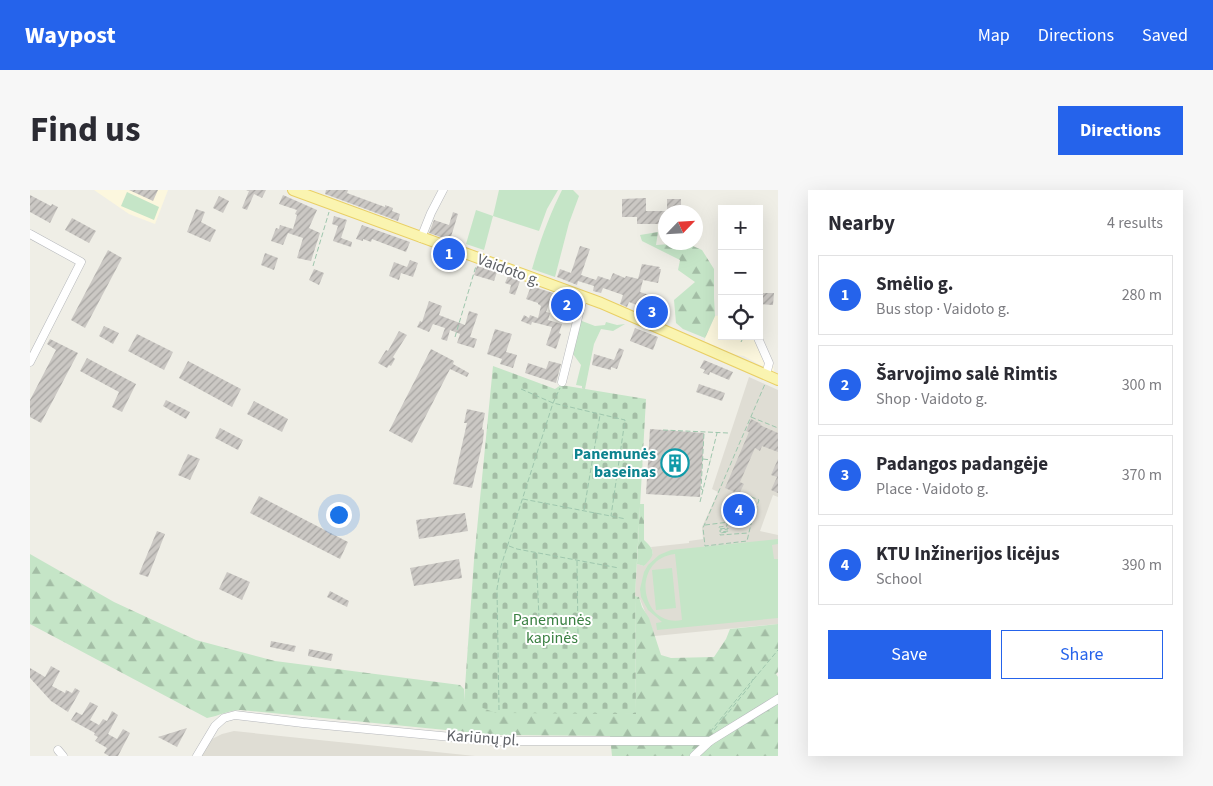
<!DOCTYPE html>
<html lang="en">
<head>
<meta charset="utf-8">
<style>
	body { margin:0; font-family:"Source Sans 3",sans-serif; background:#f7f7f7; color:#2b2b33 }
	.controls { position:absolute; right:15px; top:15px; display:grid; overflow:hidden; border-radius:0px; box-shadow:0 5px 20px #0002 }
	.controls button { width:45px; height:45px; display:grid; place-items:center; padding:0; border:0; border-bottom:1px solid #e1e1e2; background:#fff; color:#2b2b33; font:25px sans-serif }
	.compass { position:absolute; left:628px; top:15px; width:45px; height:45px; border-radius:50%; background:#fff; box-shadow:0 5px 20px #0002; rotate:65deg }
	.you { position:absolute; left:308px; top:324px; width:18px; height:18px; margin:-12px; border:4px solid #fff; border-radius:50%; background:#1a73e8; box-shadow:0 0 0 8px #1a73e833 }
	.badge { display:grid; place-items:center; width:32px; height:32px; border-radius:50%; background:#2563eb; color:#fff; font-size:16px; font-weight:700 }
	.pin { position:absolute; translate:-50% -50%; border:2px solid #fff; box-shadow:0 1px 5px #0006 }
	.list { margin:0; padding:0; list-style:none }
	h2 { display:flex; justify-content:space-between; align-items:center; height:65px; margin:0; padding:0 20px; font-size:21px }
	h2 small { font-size:16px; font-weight:400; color:#7c7c81 }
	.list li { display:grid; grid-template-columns:32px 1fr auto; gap:15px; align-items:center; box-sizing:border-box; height:80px; margin:0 10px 10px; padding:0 10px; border:1px solid #e1e1e2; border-radius:0px }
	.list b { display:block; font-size:19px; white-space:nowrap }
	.list p { margin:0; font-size:16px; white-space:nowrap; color:#7c7c81 }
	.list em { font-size:16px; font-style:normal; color:#7c7c81 }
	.actions { display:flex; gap:10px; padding:15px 20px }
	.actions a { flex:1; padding:11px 0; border:1px solid #2563eb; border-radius:0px; text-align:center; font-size:18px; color:#2563eb }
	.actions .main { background:#2563eb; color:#fff }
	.icon { flex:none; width:28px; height:28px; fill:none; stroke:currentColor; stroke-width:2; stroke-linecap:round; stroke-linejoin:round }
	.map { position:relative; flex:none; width:748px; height:566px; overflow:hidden; border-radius:0px }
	header { display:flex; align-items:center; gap:30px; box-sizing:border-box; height:70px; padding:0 25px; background:#2563eb; color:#fff }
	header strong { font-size:24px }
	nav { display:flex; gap:28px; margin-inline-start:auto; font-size:18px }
	.intro { display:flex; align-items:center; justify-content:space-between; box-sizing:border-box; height:120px; padding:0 30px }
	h1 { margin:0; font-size:35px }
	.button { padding:12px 22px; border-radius:0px; background:#2563eb; color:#fff; font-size:18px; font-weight:700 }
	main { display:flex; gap:30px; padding:0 30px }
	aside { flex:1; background:#fff; border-radius:0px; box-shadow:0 5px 20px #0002 }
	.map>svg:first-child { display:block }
	.commercial { fill:#fcf7de }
	.education { fill:#dfddd4 }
	.green { fill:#c5e5c7; fill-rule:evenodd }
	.forest { fill:url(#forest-firs) }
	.cemetery { fill:url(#cemetery-stones) }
	.building { fill:url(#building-hatch) }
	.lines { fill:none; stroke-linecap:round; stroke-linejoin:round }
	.minor-casing { stroke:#b6b8bc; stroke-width:9 }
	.major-casing { stroke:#e9cf65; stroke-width:12 }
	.path { stroke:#9ec6ad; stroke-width:1; stroke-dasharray:5 2.5; stroke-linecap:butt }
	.minor { stroke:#fff; stroke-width:8 }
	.major { stroke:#faf4b0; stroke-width:10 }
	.labels { text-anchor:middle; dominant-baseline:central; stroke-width:4; stroke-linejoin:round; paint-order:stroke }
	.street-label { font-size:16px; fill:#5e6166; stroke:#fff }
	.culture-label { font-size:16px; font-weight:bold; fill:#0d838f; stroke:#fff; text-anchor:end }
	.park-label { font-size:16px; fill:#3a8042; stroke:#fff }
</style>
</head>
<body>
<header>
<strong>Waypost</strong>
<nav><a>Map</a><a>Directions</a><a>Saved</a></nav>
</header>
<div class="intro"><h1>Find us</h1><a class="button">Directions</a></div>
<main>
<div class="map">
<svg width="748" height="566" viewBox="0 0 748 566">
	<defs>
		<pattern id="forest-firs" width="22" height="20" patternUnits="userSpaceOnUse" patternTransform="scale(1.25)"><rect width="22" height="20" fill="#c5e5c7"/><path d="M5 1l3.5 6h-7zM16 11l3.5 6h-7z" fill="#a3bda5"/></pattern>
		<pattern id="cemetery-stones" width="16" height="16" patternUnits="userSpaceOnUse" patternTransform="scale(1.25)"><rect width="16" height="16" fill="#c5e5c7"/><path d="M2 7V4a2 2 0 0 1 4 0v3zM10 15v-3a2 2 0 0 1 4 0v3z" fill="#a3bda5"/></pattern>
		<pattern id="building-hatch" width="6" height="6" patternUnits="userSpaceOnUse" patternTransform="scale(1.25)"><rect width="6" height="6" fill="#cbc8c4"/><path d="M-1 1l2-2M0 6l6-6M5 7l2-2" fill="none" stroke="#a8a6a3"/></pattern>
	</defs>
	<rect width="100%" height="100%" fill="#efeee6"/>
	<g class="commercial">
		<path d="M 64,0 L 138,0 L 125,34 L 99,24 Z"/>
		<path d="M 692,125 L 692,146 L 729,146 L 729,144 L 743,173 L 744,183 L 714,166 L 702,164 L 675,152 L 675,148 L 685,126 Z"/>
	</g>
	<g class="education">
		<path d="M 719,187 L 748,200 L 748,307 L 743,305 L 730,341 L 748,345 L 748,434 L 625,446 L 609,407 L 605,406 L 607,374 L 614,376 L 623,363 L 621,357 L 659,353 L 659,351 L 673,349 L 672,337 L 688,302 L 682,299 Z"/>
		<path d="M 204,541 L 260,547 L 445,566 L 171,566 L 178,551 L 192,544 Z"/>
	</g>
	<g class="green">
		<path d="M 469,0 L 528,0 L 517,19 L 509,41 L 463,26 L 454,60 L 436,54 L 446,20 L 463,26 Z"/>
		<path d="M 532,0 L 543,0 L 549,6 L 539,33 L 525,87 L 502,79 C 510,51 519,26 532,0 Z"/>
		<path d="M 97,2 L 129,17 L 124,30 L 91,16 Z"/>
		<path d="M 550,127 L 552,128 L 552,131 L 565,136 L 575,135 L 576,132 L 587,135 L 595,134 L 583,141 L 571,139 L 564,154 L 555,199 L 552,198 L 552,196 L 546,195 L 551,175 L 543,164 Z"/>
		<path d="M 748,349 L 748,354 L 742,355 L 744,369 L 748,369 L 748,428 L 627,440 L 626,433 L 632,432 L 618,420 L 611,407 L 610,399 L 614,382 L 618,375 L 629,365 L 641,360 ZM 645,364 L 652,430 C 610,438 600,369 645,364 Z"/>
		<path d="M 642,378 L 646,418 L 626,420 L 622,380 Z"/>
	</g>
	<g class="forest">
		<path d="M 628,42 L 626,55 L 656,53 L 672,60 L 684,79 L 684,108 L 685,126 L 675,148 L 653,139 L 646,133 L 644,110 L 665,92 L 648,80 L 650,70 L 612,51 L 610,45 Z"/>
		<path d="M 610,314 L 614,314 L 614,350 C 626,361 625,365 614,376 L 607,374 Z"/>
		<path d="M 0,364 L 84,412 L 166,450 L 245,471 L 430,495 L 434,499 L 434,511 L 606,524 L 605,406 L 609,407 L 612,417 L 619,428 L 631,465 L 641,468 L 684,467 L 696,449 L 700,439 L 748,434 L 748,482 L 746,484 L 748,487 L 748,566 L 582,566 L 580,546 L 467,545 L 211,520 C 199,520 189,526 177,528 L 0,434 Z"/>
	</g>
	<path class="cemetery" d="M 463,176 L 525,199 L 531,195 L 616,209 L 605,406 L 606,524 L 466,523 L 434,511 L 444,370 Z"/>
	<g class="building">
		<path d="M 99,0 L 128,0 L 123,11 Z"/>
		<path d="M 216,0 L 236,0 L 232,8 L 224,4 L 217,20 L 212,18 L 219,1 Z"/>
		<path d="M 296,0 L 318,0 L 317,3 L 355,17 L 355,15 L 363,18 L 362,21 L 370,24 L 368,31 L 295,4 Z"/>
		<path d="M 0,5 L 21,16 L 22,14 L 28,17 L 20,33 L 0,22 Z"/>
		<path d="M 253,5 L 287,20 L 279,38 L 290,43 L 281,71 L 267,68 L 273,48 L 258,43 L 253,55 L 241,51 L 246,38 L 249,39 L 250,35 L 263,39 L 267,25 L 265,24 L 267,20 L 249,14 Z"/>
		<path d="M 189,6 L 199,11 L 193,23 L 183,18 Z"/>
		<path d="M 616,8 L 616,21 L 636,21 L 636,34 L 607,34 L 607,27 L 592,27 L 592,9 Z"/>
		<rect x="637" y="9" width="14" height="13"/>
		<path d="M 166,19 L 175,22 L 171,32 L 186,40 L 180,52 L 157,42 Z"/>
		<path d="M 423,22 L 428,24 L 420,50 L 399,43 L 404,30 L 419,35 Z"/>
		<path d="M 304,26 L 317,30 L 311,48 L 322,52 L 321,57 L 303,51 L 308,36 L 302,34 Z"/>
		<path d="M 42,28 L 66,41 L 59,53 L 35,40 Z"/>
		<path d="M 332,35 L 380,52 L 376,62 L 342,49 L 341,52 L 333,49 L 333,51 L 326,49 Z"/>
		<path d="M 550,56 L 560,59 L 551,85 L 566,90 L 568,86 L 580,90 L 583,83 L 595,88 L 596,86 L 613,90 L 610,102 L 619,105 L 619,107 L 624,109 L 622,115 L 636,120 L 631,132 L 620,127 L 622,121 L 599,112 L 597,117 L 590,114 L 593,105 L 573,98 L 571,103 L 563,101 L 564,96 L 548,91 L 547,95 L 527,87 L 530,79 L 541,83 Z"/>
		<path d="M 78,60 L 92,68 L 55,138 L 41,130 Z"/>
		<path d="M 235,63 L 248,68 L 244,80 L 231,75 Z"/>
		<path d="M 380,70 L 388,73 L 383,87 L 371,83 L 369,90 L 359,86 L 364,72 L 377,77 Z"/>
		<path d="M 612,74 L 630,77 L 629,79 L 631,79 L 628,93 L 608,89 Z"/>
		<path d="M 447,76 L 467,82 L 464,91 L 444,85 Z"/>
		<path d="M 284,79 L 294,83 L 289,95 L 279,90 Z"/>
		<path d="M 478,86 L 490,91 L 485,105 L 479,103 L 481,95 L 475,93 Z"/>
		<path d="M 501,96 L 523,103 L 516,122 L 520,123 L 518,130 L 532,134 L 529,143 L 531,144 L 526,159 L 516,155 L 522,137 L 502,132 L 501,135 L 491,131 L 494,125 L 499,128 L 500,125 L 508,128 L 511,116 L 508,114 L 508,113 L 496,109 Z"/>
		<path d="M 729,103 L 744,103 L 743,115 L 729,114 Z"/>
		<path d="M 533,107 L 546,112 L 542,123 L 529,118 Z"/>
		<path d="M 399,111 L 412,116 L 409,125 L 435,135 L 439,121 L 448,124 L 440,147 L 447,149 L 444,158 L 427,153 L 430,144 L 420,140 L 417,151 L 411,149 L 415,138 L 403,134 L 399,142 L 387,137 L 390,131 L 392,132 Z"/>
		<path d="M 74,136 L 89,143 L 83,154 L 69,146 Z"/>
		<path d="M 605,138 L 628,147 L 623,160 L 600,151 Z"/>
		<path d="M 465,139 L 482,144 L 476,162 L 487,165 L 483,178 L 470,174 L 472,169 L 457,164 Z"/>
		<path d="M 369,141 L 377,145 L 363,167 L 365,169 L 361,176 L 359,175 L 357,178 L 348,173 L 356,160 L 358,161 Z"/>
		<path d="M 107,144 L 143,162 L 134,180 L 98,161 Z"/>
		<path d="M 20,149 L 48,163 L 11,233 L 0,227 L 0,210 L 26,160 L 17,154 Z"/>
		<path d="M 589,158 L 594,160 L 587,179 L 581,177 L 581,180 L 562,175 L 564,164 L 584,170 Z"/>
		<path d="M 401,159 L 424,171 L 423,174 L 439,183 L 437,187 L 420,179 L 382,253 L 359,241 Z"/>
		<path d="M 57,168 L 106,194 L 92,222 L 82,217 L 89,202 L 50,181 Z"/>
		<path d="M 674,170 L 703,182 L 699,190 L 680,182 L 679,185 L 673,183 L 675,180 L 670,178 Z"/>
		<path d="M 158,171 L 211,199 L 202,217 L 149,188 Z"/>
		<path d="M 519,171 L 531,174 L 526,193 L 495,183 L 498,173 L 516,179 Z"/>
		<path d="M 669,194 L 695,203 L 692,211 L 666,202 Z"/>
		<path d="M 136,210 L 160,222 L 156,229 L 133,216 Z"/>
		<path d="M 224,211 L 258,229 L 252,242 L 217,224 Z"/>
		<path d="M 437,219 L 455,223 L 452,239 L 454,240 L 453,251 L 442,298 L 423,294 L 437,233 L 434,233 Z"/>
		<path d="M 721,229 L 731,234 L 730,235 L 748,243 L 748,262 L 732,256 L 730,261 L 725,258 L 710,292 L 714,294 L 709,304 L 695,298 L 719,242 L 716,241 Z"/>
		<path d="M 190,238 L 213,250 L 208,260 L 185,248 Z"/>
		<path d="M 620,239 L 674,243 L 670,307 L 616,304 Z"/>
		<path d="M 158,264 L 170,269 L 160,290 L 148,285 Z"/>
		<path d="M 748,269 L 748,303 L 741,300 L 747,287 L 741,285 Z"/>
		<path d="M 229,306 L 318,352 L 310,369 L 220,323 Z"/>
		<path d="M 435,323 L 438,341 L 389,349 L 386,330 Z"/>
		<path d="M 127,341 L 135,344 L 118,387 L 109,384 Z"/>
		<path d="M 429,369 L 432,388 L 384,396 L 380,378 Z"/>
		<path d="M 197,382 L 220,392 L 212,410 L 189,399 Z"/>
		<path d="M 300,401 L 319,411 L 317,417 L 297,407 Z"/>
		<path d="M 241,451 L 266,456 L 264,462 L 240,457 Z"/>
		<path d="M 279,459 L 303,464 L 301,471 L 278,466 Z"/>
		<path d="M 21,476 L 30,481 L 22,496 L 35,503 L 36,500 L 42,503 L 45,498 L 50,501 L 38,522 L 21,511 L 0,488 L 0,478 L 15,487 Z"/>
		<path d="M 60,512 L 68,516 L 60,530 L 69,535 L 73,529 L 77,531 L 82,521 L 88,525 L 78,544 L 87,549 L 93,539 L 100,543 L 88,566 L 79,566 L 74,563 L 77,558 L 65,551 L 68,547 L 64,545 L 65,543 L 41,530 L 46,522 L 52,525 Z"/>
		<path d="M 157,538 L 147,557 L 128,547 Z"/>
	</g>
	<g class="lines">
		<g class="minor-casing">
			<g id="minor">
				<path d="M 0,44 L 51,72 L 0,172"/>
				<path d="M 391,48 L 401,23 L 413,0"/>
				<path d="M 727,146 L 739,173 L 736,185"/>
				<path d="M 532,192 L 553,107"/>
				<path d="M 28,560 L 33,566"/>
				<path d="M 167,566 L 185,536 L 194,528 L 205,525 L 273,533 L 464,551 L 680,551"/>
				<path d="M 664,566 L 680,551 L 748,509"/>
			</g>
		</g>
		<g class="major-casing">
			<path id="major" d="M 263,0 L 571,113 L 748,190"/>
		</g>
		<g class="path">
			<path d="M 283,76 L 299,22"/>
			<path d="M 425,147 L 446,76"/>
			<path d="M 711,152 L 714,146"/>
			<path d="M 491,199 L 523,213 L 595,230 L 581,326"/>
			<path d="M 721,227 L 748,238"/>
			<path d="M 633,240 L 698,243"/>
			<path d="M 673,269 L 681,270"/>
			<path d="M 673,300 L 671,299 L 674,243"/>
			<path d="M 714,304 L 729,310 L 721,334 L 717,351 L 675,356 L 673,338 L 735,194"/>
			<path d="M 493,309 L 596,329"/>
			<path d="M 670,312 L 687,243"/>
			<path d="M 554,320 L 570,225"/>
			<path d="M 697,332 L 697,336 L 689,337 L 689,339 L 698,338 L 698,339 L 690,340 L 690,342 L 698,341 L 698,342 L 690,343 L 690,345 L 718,343"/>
			<path d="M 699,332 L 710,308"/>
			<path d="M 675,335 L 699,332 L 721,332"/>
			<path d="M 479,356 L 487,359 L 589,378"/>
			<path d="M 506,363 L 509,427"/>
			<path d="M 547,371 L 548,444"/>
			<path d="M 723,490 L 748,460"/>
			<path d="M 469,520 L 467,399 L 471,376 L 523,213 L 530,198"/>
			<path d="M 684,540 L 719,497 L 723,489"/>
			<path d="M 680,542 L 720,493"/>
		</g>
		<use href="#minor" class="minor"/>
		<use href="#major" class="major"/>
	</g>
	<defs>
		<g id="building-ring" transform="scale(1.4375)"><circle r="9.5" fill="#fff" stroke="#0f9aa8" stroke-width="1.5"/><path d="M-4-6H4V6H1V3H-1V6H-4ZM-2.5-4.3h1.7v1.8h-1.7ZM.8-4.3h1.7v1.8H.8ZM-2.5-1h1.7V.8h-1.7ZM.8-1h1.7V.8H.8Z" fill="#0f9aa8"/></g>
	</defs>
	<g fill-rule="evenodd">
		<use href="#building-ring" x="645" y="273"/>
	</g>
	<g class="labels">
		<g class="street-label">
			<text transform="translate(479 80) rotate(20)">Vaidoto g.</text>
			<text transform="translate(453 548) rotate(4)">Kariūnų pl.</text>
		</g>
		<g class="culture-label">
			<text x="626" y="264">Panemunės<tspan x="626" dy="18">baseinas</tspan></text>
		</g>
		<g class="park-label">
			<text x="522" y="430">Panemunės<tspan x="522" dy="18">kapinės</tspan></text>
		</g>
	</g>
</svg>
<div class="controls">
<button>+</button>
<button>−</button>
<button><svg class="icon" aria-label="locate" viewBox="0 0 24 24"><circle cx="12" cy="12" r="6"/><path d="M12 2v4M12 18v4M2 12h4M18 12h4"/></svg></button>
</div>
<svg class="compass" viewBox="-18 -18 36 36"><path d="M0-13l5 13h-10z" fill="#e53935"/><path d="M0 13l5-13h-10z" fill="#7c7c81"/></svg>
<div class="you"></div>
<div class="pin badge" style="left:419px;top:64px">1</div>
<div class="pin badge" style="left:537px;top:115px">2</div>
<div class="pin badge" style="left:622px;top:122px">3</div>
<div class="pin badge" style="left:709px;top:320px">4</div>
</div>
<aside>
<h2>Nearby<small>4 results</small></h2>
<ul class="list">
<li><span class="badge">1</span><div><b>Smėlio g.</b><p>Bus stop · Vaidoto g.</p></div><em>280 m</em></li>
<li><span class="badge">2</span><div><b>Šarvojimo salė Rimtis</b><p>Shop · Vaidoto g.</p></div><em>300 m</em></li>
<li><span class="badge">3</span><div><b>Padangos padangėje</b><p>Place · Vaidoto g.</p></div><em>370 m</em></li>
<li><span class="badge">4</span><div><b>KTU Inžinerijos licėjus</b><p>School</p></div><em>390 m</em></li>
</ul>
<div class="actions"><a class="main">Save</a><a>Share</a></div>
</aside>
</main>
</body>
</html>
